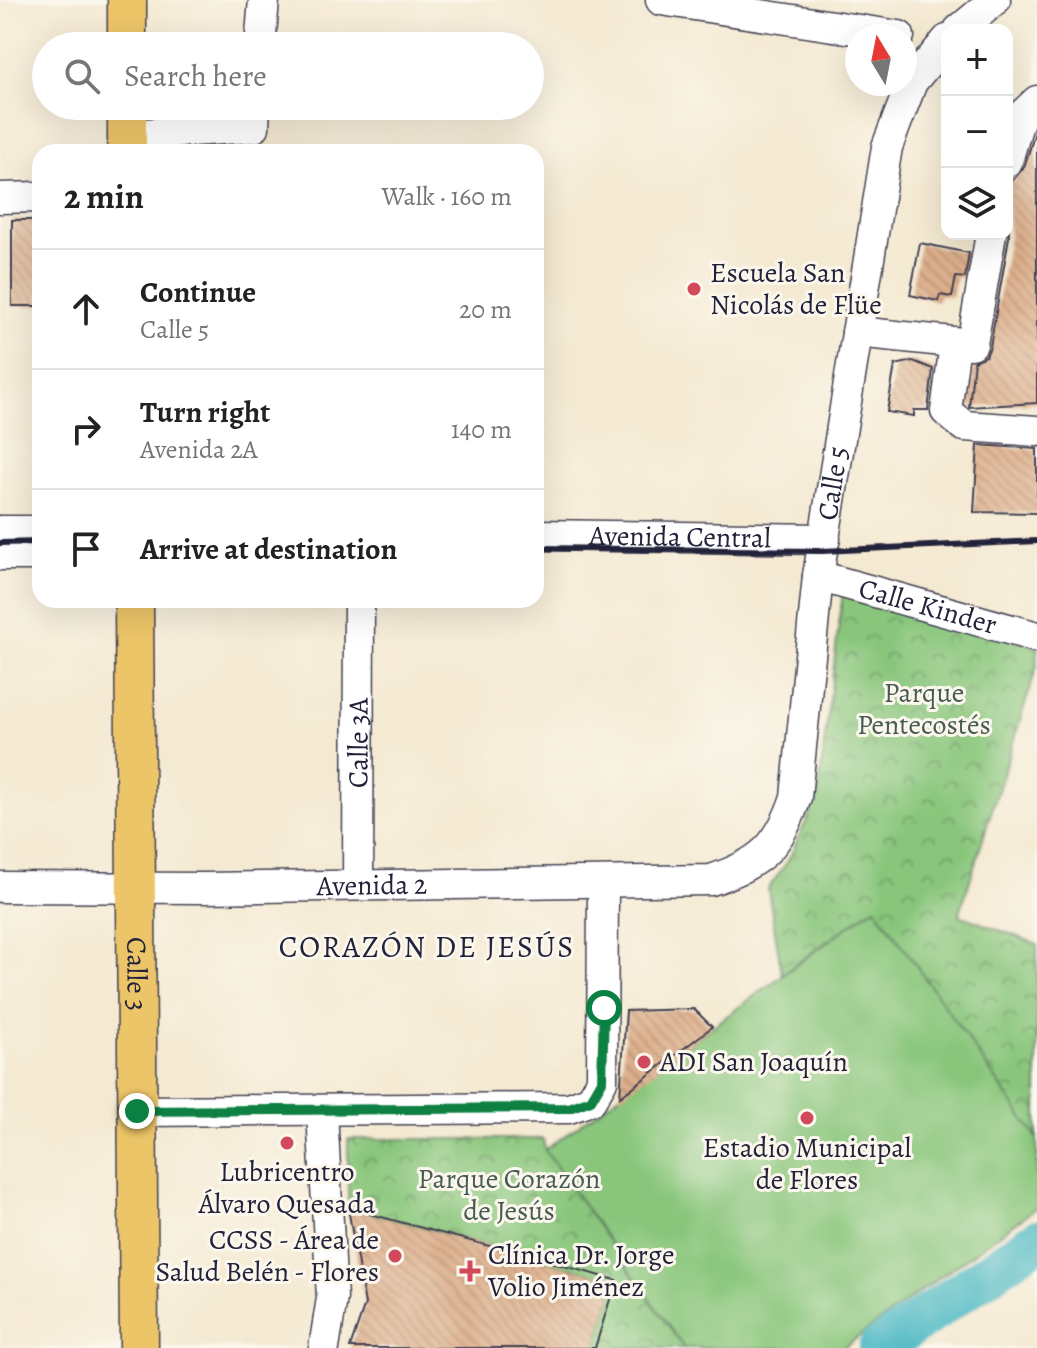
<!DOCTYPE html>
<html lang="en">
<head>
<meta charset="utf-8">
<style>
	body { margin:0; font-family:Alegreya,serif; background:#f6f6f6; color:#222 }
	.controls { position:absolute; right:24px; top:24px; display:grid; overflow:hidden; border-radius:16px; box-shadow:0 8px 32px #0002 }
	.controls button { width:72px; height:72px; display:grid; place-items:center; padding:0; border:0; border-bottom:2px solid #e0e0e0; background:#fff; color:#222; font:40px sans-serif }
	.compass { position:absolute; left:845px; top:24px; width:72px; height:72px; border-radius:50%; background:#fff; box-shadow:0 8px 32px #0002; rotate:350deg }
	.stop { position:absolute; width:24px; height:24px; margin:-18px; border:6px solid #0b8043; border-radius:50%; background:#fff }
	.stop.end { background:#0b8043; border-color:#fff; box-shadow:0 2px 8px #0008 }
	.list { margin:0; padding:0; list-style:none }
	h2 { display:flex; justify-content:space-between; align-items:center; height:104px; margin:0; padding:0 32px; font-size:34px }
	h2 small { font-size:26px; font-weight:400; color:#767676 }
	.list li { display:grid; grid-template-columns:52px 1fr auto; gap:24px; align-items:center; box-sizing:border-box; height:120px; padding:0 32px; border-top:2px solid #e0e0e0 }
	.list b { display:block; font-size:30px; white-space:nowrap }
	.list p { margin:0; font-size:26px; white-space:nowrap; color:#767676 }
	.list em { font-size:26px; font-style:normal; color:#767676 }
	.icon { flex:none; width:44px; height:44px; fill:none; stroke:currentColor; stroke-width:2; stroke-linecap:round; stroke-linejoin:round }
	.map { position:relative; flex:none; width:1037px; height:1348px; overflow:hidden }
	.search { position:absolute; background:#fff; box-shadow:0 8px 32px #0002; left:32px; top:32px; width:512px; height:88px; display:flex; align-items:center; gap:20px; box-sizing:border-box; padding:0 28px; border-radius:44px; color:#767676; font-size:30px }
	.panel { position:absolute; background:#fff; box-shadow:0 8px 32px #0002; left:32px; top:144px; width:512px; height:464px; border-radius:24px }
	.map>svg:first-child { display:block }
	.park { fill:url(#park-crowns); stroke:#56745c; stroke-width:2 }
	.pitch { fill:#89c67c; stroke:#56745c; stroke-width:2 }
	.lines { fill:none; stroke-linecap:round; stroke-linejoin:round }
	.river { stroke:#4ab8c4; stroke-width:42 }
	.building { fill:url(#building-back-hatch) }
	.minor-casing { stroke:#424052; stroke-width:33 }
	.major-casing { stroke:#424052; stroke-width:41 }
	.minor { stroke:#fff; stroke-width:30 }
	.major { stroke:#edc569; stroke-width:38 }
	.rail { stroke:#22223b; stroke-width:6 }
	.route { stroke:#0b8043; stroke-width:10 }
	.poi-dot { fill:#d1495b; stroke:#fbf7ec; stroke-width:3 }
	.labels { text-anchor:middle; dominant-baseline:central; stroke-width:6; stroke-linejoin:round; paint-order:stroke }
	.poi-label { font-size:28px; fill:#22223b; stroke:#fbf7ec; text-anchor:start }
	.street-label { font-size:28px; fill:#22223b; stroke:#fbf7ec }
	.park-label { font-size:28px; fill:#465b52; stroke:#fbf7ec }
	.neighbourhood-label { font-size:30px; letter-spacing:2px; fill:#22223b; stroke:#fbf7ec }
</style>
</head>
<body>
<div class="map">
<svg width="1037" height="1348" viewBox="0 0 1037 1348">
	<defs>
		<pattern id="park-crowns" width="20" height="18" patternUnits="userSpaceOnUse" patternTransform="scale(2)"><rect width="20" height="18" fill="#89c67c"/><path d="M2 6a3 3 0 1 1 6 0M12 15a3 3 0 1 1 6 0" fill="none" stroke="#70a067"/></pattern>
		<pattern id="building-back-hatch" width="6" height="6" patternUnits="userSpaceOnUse" patternTransform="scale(2)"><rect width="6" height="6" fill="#ddaf8b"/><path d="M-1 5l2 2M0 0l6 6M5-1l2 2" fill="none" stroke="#bd9679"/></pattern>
	</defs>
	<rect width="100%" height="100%" fill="#fbf7ec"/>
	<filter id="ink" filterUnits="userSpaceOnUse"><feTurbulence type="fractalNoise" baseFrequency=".0125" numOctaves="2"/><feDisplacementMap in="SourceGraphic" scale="16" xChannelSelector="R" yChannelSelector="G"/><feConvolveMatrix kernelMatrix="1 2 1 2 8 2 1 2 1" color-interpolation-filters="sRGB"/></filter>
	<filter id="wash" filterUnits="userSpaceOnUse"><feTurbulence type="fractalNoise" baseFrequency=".006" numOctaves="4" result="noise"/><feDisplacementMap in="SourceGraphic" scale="32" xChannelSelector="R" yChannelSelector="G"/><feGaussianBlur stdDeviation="1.8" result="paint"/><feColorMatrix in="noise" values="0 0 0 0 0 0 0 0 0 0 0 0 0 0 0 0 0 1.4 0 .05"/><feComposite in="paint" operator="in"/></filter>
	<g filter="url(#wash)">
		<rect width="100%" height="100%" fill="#f4e9d1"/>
		<g class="park">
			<path d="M 844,583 L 1037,647 L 1037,666 L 959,915 L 1037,944 L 1037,1138 L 875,907 L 782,974 L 768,889 L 789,859 L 818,796 Z"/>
			<path d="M 348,1139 L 543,1139 L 545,1150 L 684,1348 L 595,1348 L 616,1280 L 348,1208 Z"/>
		</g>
		<path class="pitch" d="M 875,907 L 1037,1138 L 1037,1207 L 843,1348 L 684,1348 L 545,1150 Z"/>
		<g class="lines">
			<path class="river" d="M 879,1348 L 1037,1240"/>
		</g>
		<g id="blocks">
			<g class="building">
				<path d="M 1037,126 L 1037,403 L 969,407 L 974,361 L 986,356 L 990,347 L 1009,237 L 1007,187 L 1024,167 Z"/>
				<rect x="12" y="220" width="28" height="86"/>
				<path d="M 920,243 L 969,253 L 965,278 L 956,277 L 952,297 L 940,295 L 938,301 L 910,295 Z"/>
				<path d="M 913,361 L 933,369 L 928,410 L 914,410 L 914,416 L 887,412 L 895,365 Z"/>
				<path d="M 978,445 L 1037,449 L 1037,513 L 974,512 Z"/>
				<path d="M 694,1009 L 712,1027 L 620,1097 L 626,1011 Z"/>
				<path d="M 348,1208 L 616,1280 L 595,1348 L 350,1348 L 365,1304 Z"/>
			</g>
		</g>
	</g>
	<g filter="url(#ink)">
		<use href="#blocks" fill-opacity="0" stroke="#424052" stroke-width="2"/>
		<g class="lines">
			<g class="minor-casing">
				<g id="minor">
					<path d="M 661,0 L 899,36"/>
					<path d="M 959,30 L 995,0"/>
					<path d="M 260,46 L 264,0"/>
					<path d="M 127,135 L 254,127 L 255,106"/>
					<path d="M 1007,161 L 1020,117 L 1037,101"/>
					<path d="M 0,198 L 40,197"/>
					<path d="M 857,332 L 972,344 L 991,234"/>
					<path d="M 955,344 L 946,411 L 964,426 L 1037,431"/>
					<path d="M 0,531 L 40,531"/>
					<path id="s1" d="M 536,535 L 825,539"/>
					<path d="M 0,555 L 40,555"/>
					<path id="s2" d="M 818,576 L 1037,637"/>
					<path id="s3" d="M 358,885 L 359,600"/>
					<path id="s4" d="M 0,887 L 205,888 L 711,880 C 760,864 780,846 796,797 L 818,576 L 887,147 L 912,82 L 947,40"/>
					<path d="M 137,1111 L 569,1108 L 591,1100 L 602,1081 L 603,884"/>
					<path d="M 322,1111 L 332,1298 L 324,1348"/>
				</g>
			</g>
			<g class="major-casing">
				<g id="major">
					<path d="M 127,46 L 127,0"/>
					<path d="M 127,152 L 127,106"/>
					<path id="s5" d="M 134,600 L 139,1348"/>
				</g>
			</g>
			<use href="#minor" class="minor"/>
			<use href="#major" class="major"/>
			<g class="rail">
				<path d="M 0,543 L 40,542"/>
				<path d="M 536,548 L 822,551 L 1037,541"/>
			</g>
		</g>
	</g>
	<g class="lines" filter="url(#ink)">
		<path class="route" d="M 137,1111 L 569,1108 L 591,1100 L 602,1081 L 604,1008"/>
	</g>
	<g class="poi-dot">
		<circle cx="694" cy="289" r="8"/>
		<circle cx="644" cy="1062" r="8"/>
		<circle cx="807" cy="1118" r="8"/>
		<circle cx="287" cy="1143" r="8"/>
		<circle cx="395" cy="1256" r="8"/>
		<path d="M466 1259h8v8h8v8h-8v8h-8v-8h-8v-8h8z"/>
	</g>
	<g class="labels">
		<g class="poi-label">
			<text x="710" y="273">Escuela San<tspan x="710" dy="32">Nicolás de Flüe</tspan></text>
			<text x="660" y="1062">ADI San Joaquín</text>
			<text x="807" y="1148" text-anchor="middle">Estadio Municipal<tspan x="807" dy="32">de Flores</tspan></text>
			<text x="287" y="1172" text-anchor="middle">Lubricentro<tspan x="287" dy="32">Álvaro Quesada</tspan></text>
			<text x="379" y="1240" text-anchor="end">CCSS - Área de<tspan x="379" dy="32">Salud Belén - Flores</tspan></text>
			<text x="488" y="1255">Clínica Dr. Jorge<tspan x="488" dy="32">Volio Jiménez</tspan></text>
		</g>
		<g class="street-label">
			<text stroke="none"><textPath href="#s4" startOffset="1152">Calle 5</textPath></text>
			<text stroke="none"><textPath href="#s1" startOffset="144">Avenida Central</textPath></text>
			<text stroke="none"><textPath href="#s2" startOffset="114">Calle Kinder</textPath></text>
			<text stroke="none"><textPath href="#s3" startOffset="142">Calle 3A</textPath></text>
			<text stroke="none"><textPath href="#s4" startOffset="372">Avenida 2</textPath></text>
			<text stroke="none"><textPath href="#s5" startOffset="374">Calle 3</textPath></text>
		</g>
		<g class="park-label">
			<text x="924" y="693">Parque<tspan x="924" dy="32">Pentecostés</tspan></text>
			<text x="509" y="1179">Parque Corazón<tspan x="509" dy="32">de Jesús</tspan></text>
		</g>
		<g class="neighbourhood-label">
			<text x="427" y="947">CORAZÓN DE JESÚS</text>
		</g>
	</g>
</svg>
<div class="controls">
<button>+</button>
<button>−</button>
<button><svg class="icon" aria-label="layers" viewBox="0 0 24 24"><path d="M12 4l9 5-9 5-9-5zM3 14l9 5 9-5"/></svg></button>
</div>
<svg class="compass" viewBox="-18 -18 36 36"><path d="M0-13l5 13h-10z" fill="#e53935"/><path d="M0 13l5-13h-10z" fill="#767676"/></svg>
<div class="stop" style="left:604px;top:1008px"></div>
<div class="stop end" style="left:137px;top:1111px"></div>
<div class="search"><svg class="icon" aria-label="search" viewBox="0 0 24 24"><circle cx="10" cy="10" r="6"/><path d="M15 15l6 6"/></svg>Search here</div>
<section class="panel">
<h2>2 min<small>Walk · 160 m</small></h2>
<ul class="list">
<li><svg class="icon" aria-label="ahead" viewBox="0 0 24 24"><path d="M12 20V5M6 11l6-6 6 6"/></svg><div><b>Continue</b><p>Calle 5</p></div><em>20 m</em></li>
<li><svg class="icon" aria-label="right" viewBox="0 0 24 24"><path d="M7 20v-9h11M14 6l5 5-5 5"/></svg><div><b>Turn right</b><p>Avenida 2A</p></div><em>140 m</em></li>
<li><svg class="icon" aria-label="arrive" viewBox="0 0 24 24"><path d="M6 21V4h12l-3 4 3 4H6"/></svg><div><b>Arrive at destination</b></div></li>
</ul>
</section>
</div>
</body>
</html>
